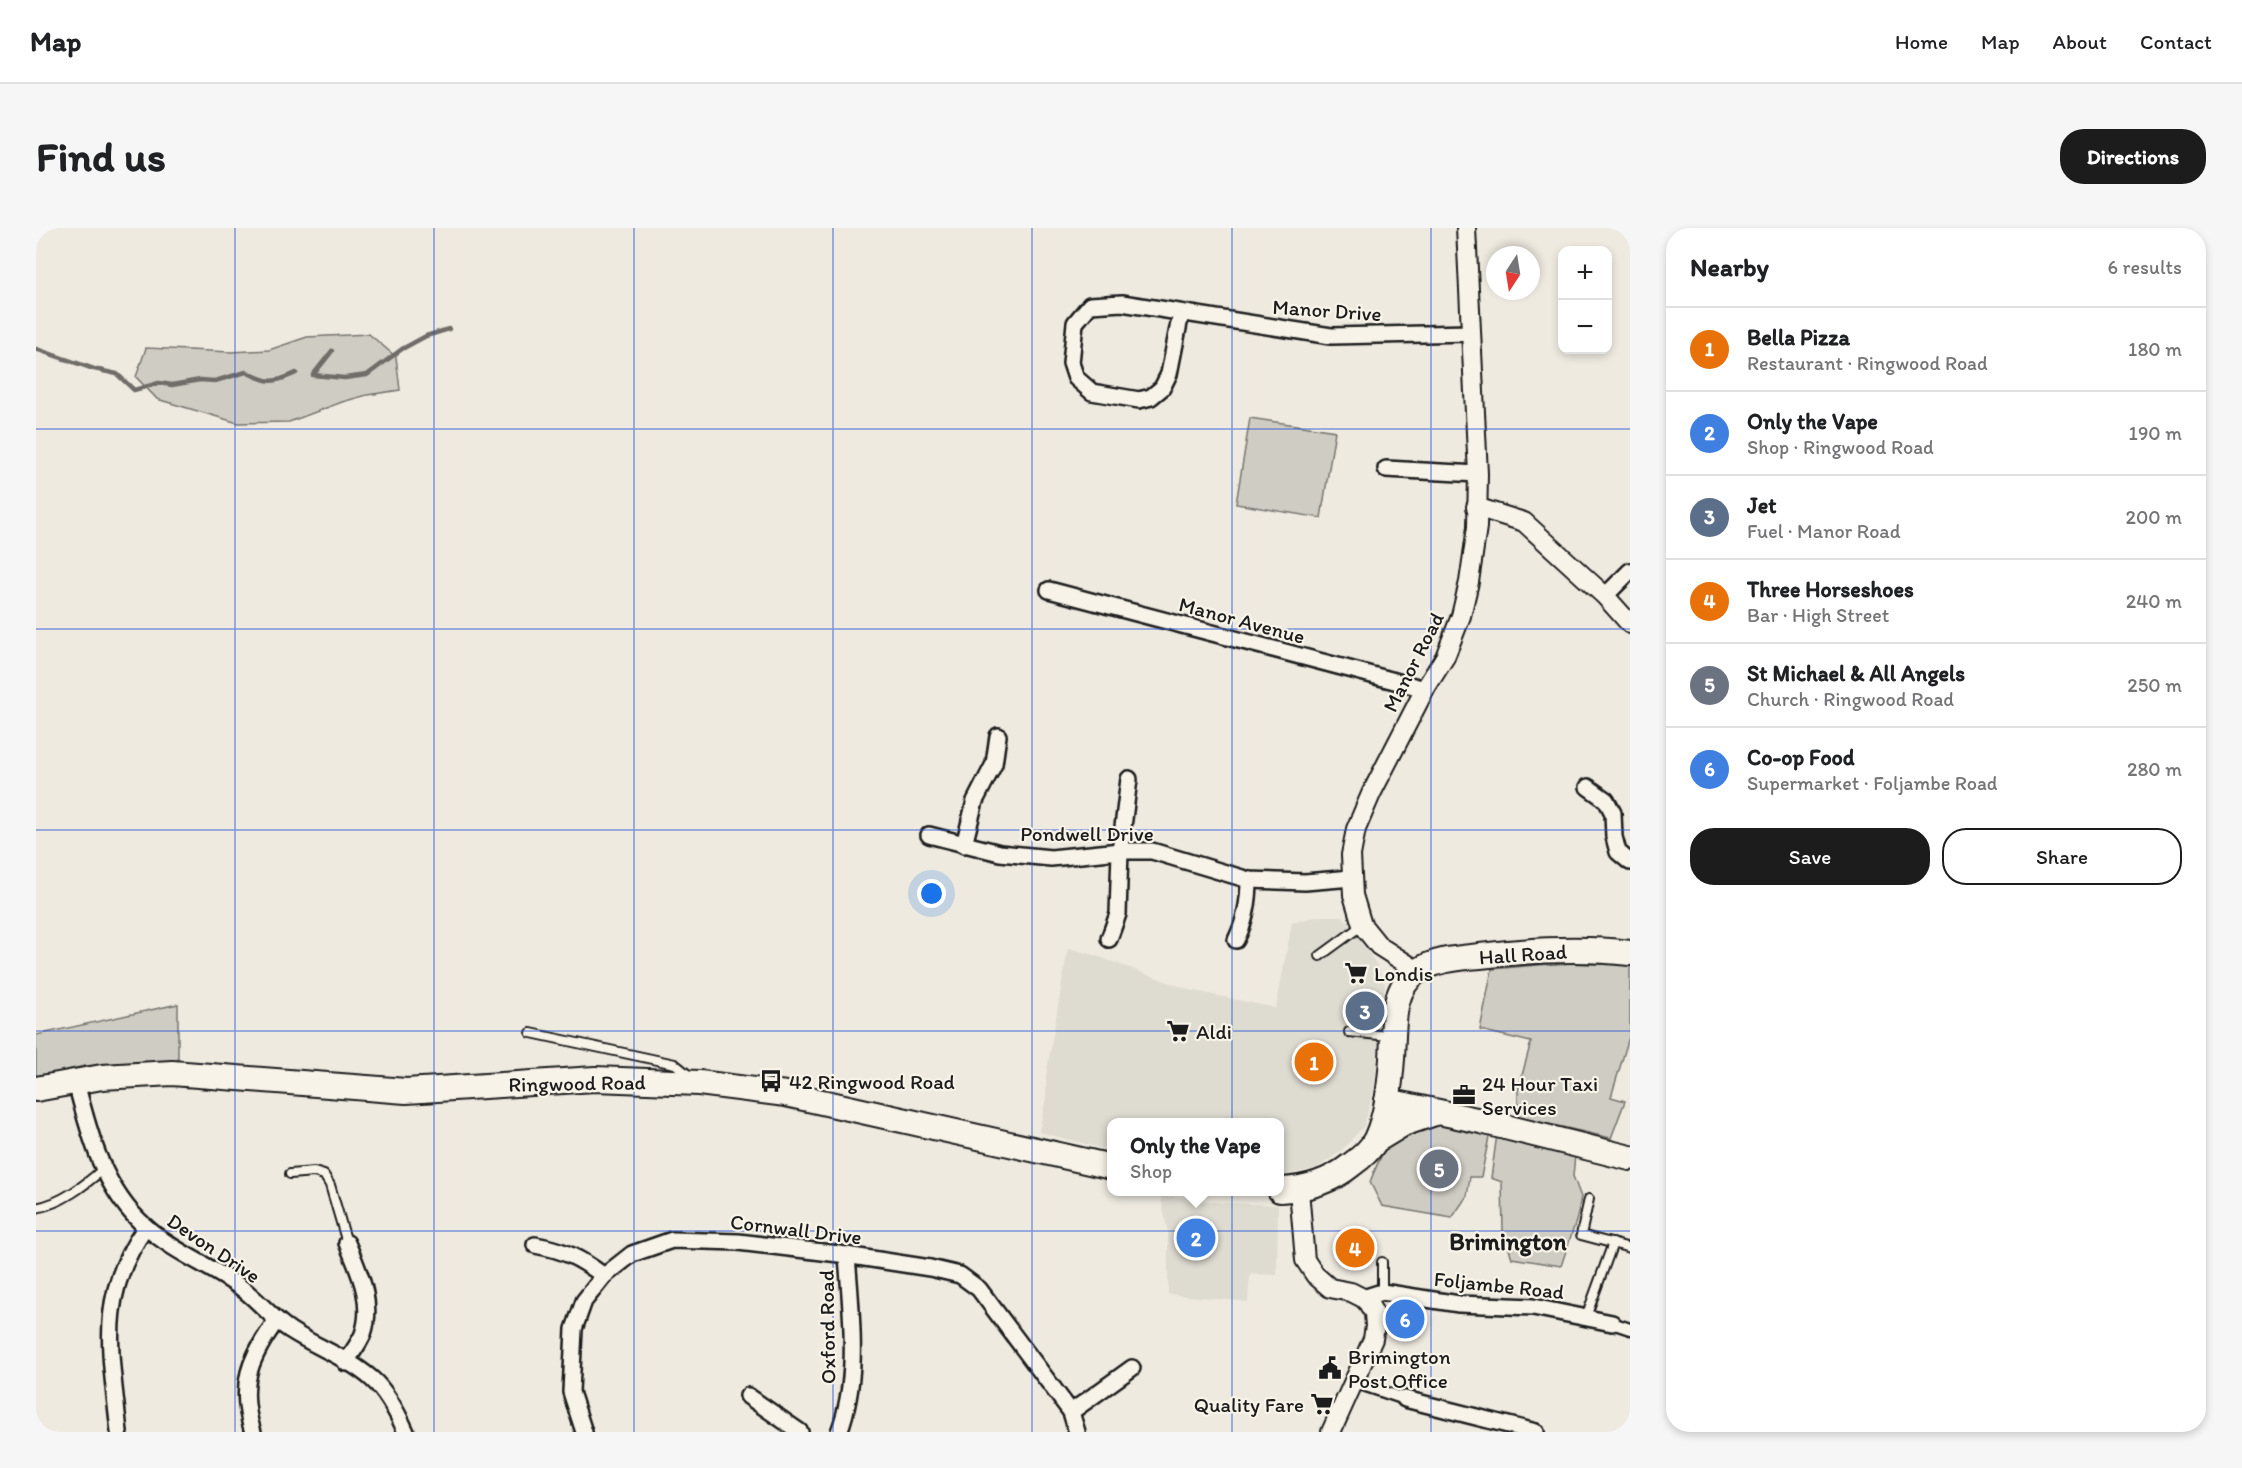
<!DOCTYPE html>
<html lang="en">
<head>
<meta charset="utf-8">
<style>
	body { margin:0; font-family:Itim,sans-serif; background:#f6f6f6; color:#202124 }
	.controls { position:absolute; right:18px; top:18px; display:grid; overflow:hidden; border-radius:12px; box-shadow:0 3px 9px #0003 }
	.controls button { width:54px; height:54px; display:grid; place-items:center; padding:0; border:0; border-bottom:2px solid #e0e0e0; background:#fff; color:#202124; font:30px sans-serif }
	.compass { position:absolute; left:1450px; top:18px; width:54px; height:54px; border-radius:50%; background:#fff; box-shadow:0 3px 9px #0003; rotate:192deg }
	.you { position:absolute; left:896px; top:666px; width:21px; height:21px; margin:-15px; border:4px solid #fff; border-radius:50%; background:#1a73e8; box-shadow:0 0 0 9px #1a73e833 }
	.badge { display:grid; place-items:center; width:39px; height:39px; border-radius:50%; background:#1c1c1c; color:#fff; font-size:20px; font-weight:700 }
	.pin { position:absolute; translate:-50% -50%; border:3px solid #fff; box-shadow:0 2px 6px #0006 }
	.popup { position:absolute; left:1071px; top:890px; width:177px; height:78px; box-sizing:border-box; display:grid; place-content:center; border-radius:12px; background:#fff; filter:drop-shadow(0 2px 4px #0005); font-size:20px; white-space:nowrap; color:#757577 }
	.popup b { font-size:22px; color:#202124 }
	.popup::after { content:''; position:absolute; left:50%; top:100%; margin-left:-12px; border:12px solid transparent; border-top-color:#fff }
	.list { margin:0; padding:0; list-style:none }
	h2 { display:flex; justify-content:space-between; align-items:center; height:78px; margin:0; padding:0 24px; font-size:26px }
	h2 small { font-size:20px; font-weight:400; color:#757577 }
	.list li { display:grid; grid-template-columns:39px 1fr auto; gap:18px; align-items:center; box-sizing:border-box; height:84px; padding:0 24px; border-top:2px solid #e0e0e0 }
	.list b { display:block; font-size:22px; white-space:nowrap }
	.list p { margin:0; font-size:20px; white-space:nowrap; color:#757577 }
	.list em { font-size:20px; font-style:normal; color:#757577 }
	.actions { display:flex; gap:12px; padding:18px 24px }
	.actions a { flex:1; padding:14px 0; border:2px solid #1c1c1c; border-radius:24px; text-align:center; font-size:21px; color:#1c1c1c }
	.actions .main { background:#1c1c1c; color:#fff }
	.map { position:relative; flex:none; width:1594px; height:1204px; overflow:hidden; border-radius:24px }
	header { display:flex; align-items:center; gap:36px; box-sizing:border-box; height:84px; padding:0 30px; background:#fff; border-bottom:2px solid #e0e0e0 }
	header strong { font-size:28px }
	nav { display:flex; gap:33px; margin-inline-start:auto; font-size:21px }
	.intro { display:flex; align-items:center; justify-content:space-between; box-sizing:border-box; height:144px; padding:0 36px }
	h1 { margin:0; font-size:42px }
	.button { padding:15px 27px; border-radius:24px; background:#1c1c1c; color:#fff; font-size:21px; font-weight:700 }
	main { display:flex; gap:36px; padding:0 36px }
	aside { flex:1; background:#fff; border-radius:24px; box-shadow:0 3px 9px #0003 }
	.map>svg:first-child { display:block }
	.built { fill:#dedbd1 }
	.green { fill:#cfccc3; stroke:#767470; stroke-width:1.5 }
	.lines { fill:none; stroke-linecap:round; stroke-linejoin:round }
	.stream { stroke:#6f6d69; stroke-width:4.5 }
	.service-casing { stroke:#1c1c1c; stroke-width:12 }
	.pedestrian-casing { stroke:#1c1c1c; stroke-width:15 }
	.minor-casing { stroke:#1c1c1c; stroke-width:20 }
	.tertiary-casing { stroke:#1c1c1c; stroke-width:22 }
	.trunk-casing { stroke:#1c1c1c; stroke-width:28 }
	.service { stroke:#f7f3e8; stroke-width:8 }
	.pedestrian { stroke:#f7f3e8; stroke-width:10 }
	.minor { stroke:#f7f3e8; stroke-width:15 }
	.tertiary { stroke:#f7f3e8; stroke-width:18 }
	.trunk { stroke:#f7f3e8; stroke-width:24 }
	.grid { fill:none; stroke:#1d4ed8; stroke-width:1.5; stroke-opacity:0.55 }
	.labels { text-anchor:middle; dominant-baseline:central; stroke-width:4.5; stroke-linejoin:round; paint-order:stroke }
	.street-label { font-size:21px; fill:#1c1c1c; stroke:#f7f3e8 }
	.poi-label { font-size:21px; fill:#1c1c1c; stroke:#f7f3e8; text-anchor:start }
	.quarter-label { font-size:24px; font-weight:bold; fill:#1c1c1c; stroke:#f7f3e8 }
</style>
</head>
<body>
<header>
<strong>Map</strong>
<nav><a>Home</a><a>Map</a><a>About</a><a>Contact</a></nav>
</header>
<div class="intro"><h1>Find us</h1><a class="button">Directions</a></div>
<main>
<div class="map">
<svg width="1594" height="1204" viewBox="0 0 1594 1204">
	<rect width="100%" height="100%" fill="#eeeae0"/>
	<filter id="ink" filterUnits="userSpaceOnUse"><feTurbulence type="fractalNoise" baseFrequency=".0167" numOctaves="2"/><feDisplacementMap in="SourceGraphic" scale="12" xChannelSelector="R" yChannelSelector="G"/><feConvolveMatrix kernelMatrix="1 2 1 2 8 2 1 2 1" color-interpolation-filters="sRGB"/></filter>
	<g filter="url(#ink)">
		<g class="built">
			<path d="M 1282,688 L 1307,688 L 1341,737 L 1349,756 L 1338,861 L 1328,898 L 1305,923 L 1281,940 L 1244,948 L 1244,894 L 1076,894 L 1076,923 L 1003,904 L 1010,869 L 1010,848 L 1032,720 L 1055,726 L 1154,762 L 1240,780 L 1256,695 Z"/>
			<path d="M 1124,966 L 1186,975 L 1242,977 L 1241,1047 L 1214,1046 L 1212,1074 L 1132,1066 L 1132,1004 Z"/>
		</g>
		<g class="green">
			<path d="M 333,106 L 360,129 L 364,162 L 331,167 L 306,174 L 253,194 L 202,195 L 121,171 L 100,149 L 110,120 L 195,124 L 233,122 L 271,109 Z"/>
			<path d="M 1214,190 L 1299,203 L 1285,290 L 1200,276 Z"/>
			<path d="M 1526,735 L 1594,737 L 1594,806 L 1575,869 L 1589,873 L 1575,910 L 1482,889 L 1482,862 L 1495,814 L 1444,802 L 1456,741 Z"/>
			<path d="M 142,776 L 142,833 L 48,838 L 0,850 L 0,807 Z"/>
			<path d="M 1393,889 L 1454,904 L 1445,949 L 1434,949 L 1431,968 L 1416,990 L 1346,978 L 1334,954 C 1350,912 1355,910 1393,889 Z"/>
			<path d="M 1461,906 L 1539,927 L 1537,948 L 1545,969 L 1541,990 L 1525,1038 L 1476,1030 L 1467,1003 L 1466,954 L 1455,950 Z"/>
		</g>
		<g class="lines">
			<g class="stream">
				<path d="M 0,121 L 58,141 L 81,146 L 98,162 L 123,155 L 136,157 L 164,152 L 179,153 L 210,144 C 232,155 237,156 260,145"/>
				<path d="M 277,147 L 309,150 L 331,147 L 366,121 L 390,108 L 413,101"/>
				<path d="M 277,147 L 296,123"/>
			</g>
			<g class="service-casing">
				<g id="service">
					<path d="M 1284,728 L 1325,698"/>
					<path d="M 1313,804 L 1353,808"/>
					<path d="M 495,805 L 639,836 L 655,849"/>
					<path d="M 254,946 L 278,944 L 288,947 L 294,957 L 311,1015"/>
					<path d="M 1553,971 L 1545,1007 L 1594,1020"/>
					<path d="M 0,980 C 26,975 48,958 67,941"/>
					<path d="M 1346,1064 L 1346,1034"/>
					<path d="M 1550,1089 L 1577,1015"/>
				</g>
			</g>
			<g class="pedestrian-casing">
				<g id="pedestrian">
					<path d="M 1576,1095 L 1594,1101"/>
					<path d="M 1318,1154 L 1369,1171"/>
				</g>
			</g>
			<g class="minor-casing">
				<g id="minor">
					<path d="M 1145,85 L 1133,146 L 1126,160 L 1115,169 L 1103,172 L 1056,164 L 1040,150 L 1035,135 L 1039,95 L 1054,77 L 1086,75 L 1295,108 L 1435,105"/>
					<path d="M 1350,241 L 1442,246"/>
					<path d="M 1013,362 L 1389,461"/>
					<path d="M 1569,368 L 1594,343"/>
					<path d="M 1552,559 L 1570,572 L 1577,585 L 1578,609 L 1582,624 L 1594,634"/>
					<path d="M 893,607 L 964,625 L 1015,630 L 1084,623 L 1116,623 L 1213,652 L 1269,654 L 1316,650"/>
					<path d="M 928,617 L 939,573 L 958,536 L 962,508"/>
					<path d="M 1073,711 L 1082,686 L 1084,623 L 1093,551"/>
					<path d="M 1200,712 C 1210,692 1213,674 1213,652"/>
					<path d="M 40,854 C 53,906 68,963 110,999 C 136,1022 169,1036 198,1055 C 219,1067 233,1089 254,1102 C 280,1119 312,1130 336,1151 C 351,1164 362,1186 370,1204"/>
					<path d="M 499,1017 C 528,1022 544,1030 568,1048"/>
					<path d="M 1327,1070 L 1346,1064 L 1423,1076 L 1497,1079 L 1576,1095"/>
					<path d="M 310,1135 C 315,1125 323,1116 327,1106 C 338,1074 323,1044 311,1015"/>
					<path d="M 712,1168 L 764,1204"/>
					<path d="M 1369,1171 L 1500,1204"/>
					<path d="M 1035,1184 L 1096,1140"/>
					<path d="M 83,1204 C 75,1125 60,1068 110,999"/>
					<path d="M 217,1204 C 202,1158 213,1130 241,1092"/>
					<path d="M 548,1204 L 535,1164 L 538,1101 L 548,1073 L 568,1048 L 596,1026 L 636,1012 L 702,1014 L 803,1026 L 894,1040 L 924,1047 L 943,1061 L 1035,1184 L 1041,1204"/>
					<path d="M 803,1204 C 824,1149 815,1085 811,1027"/>
				</g>
			</g>
			<g class="tertiary-casing">
				<g id="tertiary">
					<path d="M 1440,279 L 1488,294 L 1569,368 L 1594,396"/>
					<path d="M 1382,743 L 1343,718 L 1326,697 L 1317,667 L 1315,627 L 1320,601 L 1335,566 L 1389,461 L 1409,429 L 1425,388 L 1433,354 L 1441,299 L 1442,246 L 1430,0"/>
					<path d="M 1263,962 L 1269,1032 L 1279,1047 L 1294,1060 L 1315,1064 L 1327,1070 L 1332,1075 L 1338,1085 L 1339,1098 L 1337,1111 L 1295,1204"/>
				</g>
			</g>
			<g class="trunk-casing">
				<g id="trunk">
					<path d="M 0,861 L 66,849 L 136,845 L 370,863 L 559,851 L 663,855 L 750,866 L 1076,939"/>
					<path d="M 1351,873 L 1445,893 L 1594,930"/>
					<path d="M 1339,913 L 1367,896 L 1402,884"/>
					<path d="M 1244,962 C 1271,961 1294,954 1315,937 C 1325,930 1335,922 1340,911 C 1351,887 1354,857 1356,831 C 1358,802 1354,760 1382,743 C 1400,731 1424,730 1444,728 C 1494,722 1544,719 1594,725"/>
				</g>
			</g>
			<use href="#service" class="service"/>
			<use href="#pedestrian" class="pedestrian"/>
			<use href="#minor" class="minor"/>
			<use href="#tertiary" class="tertiary"/>
			<use href="#trunk" class="trunk"/>
		</g>
	</g>
	<path class="grid" d="M 199,0 L 199,1204M 398,0 L 398,1204M 598,0 L 598,1204M 797,0 L 797,1204M 996,0 L 996,1204M 1196,0 L 1196,1204M 1395,0 L 1395,1204M 0,201 L 1594,201M 0,401 L 1594,401M 0,602 L 1594,602M 0,803 L 1594,803M 0,1003 L 1594,1003"/>
	<defs>
		<g id="supermarket-bare" transform="scale(1.8)"><path d="M-6-5.5h2.5l.6 2H6L4.5 2H-2.5L-4.4-4H-6ZM-1.5 3.2a1.3 1.3 0 1 0 .1 0ZM3 3.2a1.3 1.3 0 1 0 .1 0Z" fill="#1c1c1c" stroke="#f7f3e8" stroke-width="2.5" paint-order="stroke"/></g>
		<g id="bus-bare" transform="scale(1.8)"><path d="M-5-6H5V4H4V6H2V4H-2V6H-4V4H-5ZM-3.5-4V0h7V-4ZM-3.5 1.2v1.5H-2V1.2ZM2 1.2v1.5H3.5V1.2Z" fill="#1c1c1c" stroke="#f7f3e8" stroke-width="2.5" paint-order="stroke"/></g>
		<g id="office-bare" transform="scale(1.8)"><path d="M-6-3h4V-5.5h4V-3h4V5H-6ZM-1-4.5V-3h2v-1.5ZM-6 0V1H6V0Z" fill="#1c1c1c" stroke="#f7f3e8" stroke-width="2.5" paint-order="stroke"/></g>
		<g id="civic-bare" transform="scale(1.8)"><path d="M-.6-6.5H3V-4.5H.6V-3L4-1V1h2V6H-6V1h2V-1L-.6-3ZM-1.2 2.5V6h2.4V2.5Z" fill="#1c1c1c" stroke="#f7f3e8" stroke-width="2.5" paint-order="stroke"/></g>
	</defs>
	<g fill-rule="evenodd">
		<use href="#supermarket-bare" x="1320" y="745"/>
		<use href="#supermarket-bare" x="1142" y="803"/>
		<use href="#bus-bare" x="735" y="853"/>
		<use href="#office-bare" x="1428" y="867"/>
		<use href="#civic-bare" x="1294" y="1140"/>
		<use href="#supermarket-bare" x="1286" y="1176"/>
	</g>
	<g class="labels">
		<g class="street-label">
			<text transform="translate(1291 82) rotate(4)">Manor Drive</text>
			<text transform="translate(1206 392) rotate(15)">Manor Avenue</text>
			<text transform="translate(1377 434) rotate(-63)">Manor Road</text>
			<text x="1051" y="605">Pondwell Drive</text>
			<text transform="translate(1487 726) rotate(-4)">Hall Road</text>
			<text transform="translate(541 855) rotate(-1)">Ringwood Road</text>
			<text transform="translate(760 1001) rotate(7)">Cornwall Drive</text>
			<text transform="translate(178 1020) rotate(34)">Devon Drive</text>
			<text transform="translate(1463 1057) rotate(6)">Foljambe Road</text>
			<text transform="translate(791 1099) rotate(-91)">Oxford Road</text>
		</g>
		<g class="poi-label">
			<text x="1338" y="745">Londis</text>
			<text x="1160" y="803">Aldi</text>
			<text x="753" y="853">42 Ringwood Road</text>
			<text x="1446" y="855">24 Hour Taxi<tspan x="1446" dy="24">Services</tspan></text>
			<text x="1312" y="1128">Brimington<tspan x="1312" dy="24">Post Office</tspan></text>
			<text x="1268" y="1176" text-anchor="end">Quality Fare</text>
		</g>
		<g class="quarter-label">
			<text x="1472" y="1013">Brimington</text>
		</g>
	</g>
</svg>
<div class="controls">
<button>+</button>
<button>−</button>
</div>
<svg class="compass" viewBox="-18 -18 36 36"><path d="M0-13l5 13h-10z" fill="#e53935"/><path d="M0 13l5-13h-10z" fill="#757577"/></svg>
<div class="you"></div>
<div class="pin badge" style="left:1278px;top:834px;background:#e8710a">1</div>
<div class="pin badge" style="left:1160px;top:1010px;background:#3f7fe0">2</div>
<div class="popup"><b>Only the Vape</b>Shop</div>
<div class="pin badge" style="left:1329px;top:783px;background:#5c6f8a">3</div>
<div class="pin badge" style="left:1319px;top:1020px;background:#e8710a">4</div>
<div class="pin badge" style="left:1403px;top:941px;background:#6b7280">5</div>
<div class="pin badge" style="left:1369px;top:1091px;background:#3f7fe0">6</div>
</div>
<aside>
<h2>Nearby<small>6 results</small></h2>
<ul class="list">
<li><span class="badge" style="background:#e8710a">1</span><div><b>Bella Pizza</b><p>Restaurant · Ringwood Road</p></div><em>180 m</em></li>
<li><span class="badge" style="background:#3f7fe0">2</span><div><b>Only the Vape</b><p>Shop · Ringwood Road</p></div><em>190 m</em></li>
<li><span class="badge" style="background:#5c6f8a">3</span><div><b>Jet</b><p>Fuel · Manor Road</p></div><em>200 m</em></li>
<li><span class="badge" style="background:#e8710a">4</span><div><b>Three Horseshoes</b><p>Bar · High Street</p></div><em>240 m</em></li>
<li><span class="badge" style="background:#6b7280">5</span><div><b>St Michael &amp; All Angels</b><p>Church · Ringwood Road</p></div><em>250 m</em></li>
<li><span class="badge" style="background:#3f7fe0">6</span><div><b>Co-op Food</b><p>Supermarket · Foljambe Road</p></div><em>280 m</em></li>
</ul>
<div class="actions"><a class="main">Save</a><a>Share</a></div>
</aside>
</main>
</body>
</html>
